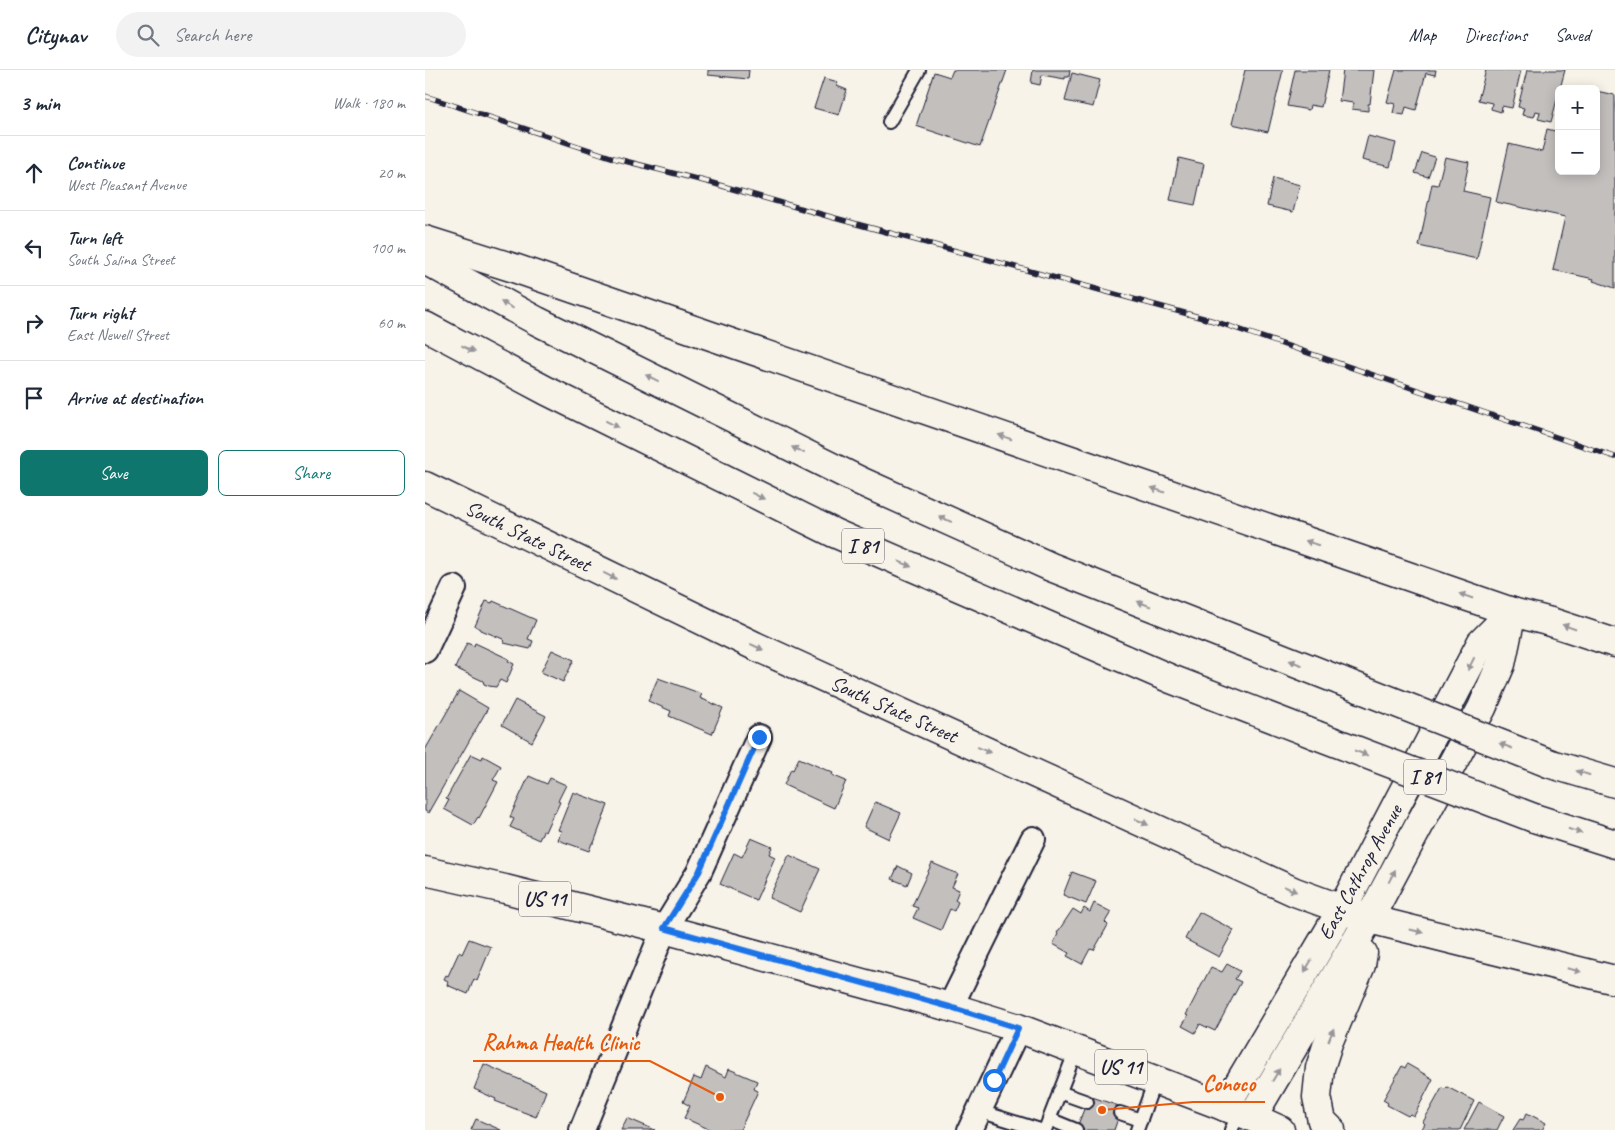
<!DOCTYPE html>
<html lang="en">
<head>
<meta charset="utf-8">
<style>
	body { margin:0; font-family:Caveat,sans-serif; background:#f2f2f3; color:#1f2937 }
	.controls { position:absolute; right:15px; top:15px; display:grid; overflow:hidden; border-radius:8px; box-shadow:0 2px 12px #0003 }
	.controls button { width:45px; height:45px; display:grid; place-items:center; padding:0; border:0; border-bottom:1px solid #e0e1e3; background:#fff; color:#1f2937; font:25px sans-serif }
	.stop { position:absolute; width:15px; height:15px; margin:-11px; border:4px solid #1a73e8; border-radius:50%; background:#fff }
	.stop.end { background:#1a73e8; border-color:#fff; box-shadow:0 1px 5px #0008 }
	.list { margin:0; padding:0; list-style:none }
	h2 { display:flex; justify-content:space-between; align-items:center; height:65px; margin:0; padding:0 20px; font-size:21px }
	h2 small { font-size:16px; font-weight:400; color:#747a83 }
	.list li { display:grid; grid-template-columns:32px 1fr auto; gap:15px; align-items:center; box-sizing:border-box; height:75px; padding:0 20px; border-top:1px solid #e0e1e3 }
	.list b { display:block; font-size:19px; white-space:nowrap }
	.list p { margin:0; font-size:16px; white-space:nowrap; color:#747a83 }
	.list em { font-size:16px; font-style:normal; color:#747a83 }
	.actions { display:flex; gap:10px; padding:15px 20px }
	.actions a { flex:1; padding:11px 0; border:1px solid #0f766e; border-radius:8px; text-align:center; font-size:18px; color:#0f766e }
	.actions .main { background:#0f766e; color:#fff }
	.icon { flex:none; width:28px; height:28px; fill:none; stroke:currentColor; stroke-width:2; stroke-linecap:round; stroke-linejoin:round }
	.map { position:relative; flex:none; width:1190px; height:1060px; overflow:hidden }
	header { display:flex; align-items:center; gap:30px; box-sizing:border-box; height:70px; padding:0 25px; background:#fff; border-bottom:1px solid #e0e1e3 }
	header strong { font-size:24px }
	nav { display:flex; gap:28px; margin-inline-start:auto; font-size:18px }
	.search { width:350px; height:45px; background:#f2f2f3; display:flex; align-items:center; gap:12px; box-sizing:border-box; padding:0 18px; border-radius:28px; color:#747a83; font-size:19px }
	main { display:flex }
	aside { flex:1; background:#fff }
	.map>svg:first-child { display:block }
	.building { fill:#c2bfbd; stroke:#22223b }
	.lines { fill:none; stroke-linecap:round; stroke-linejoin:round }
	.lane-casing { stroke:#22223b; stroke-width:16 }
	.street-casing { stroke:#22223b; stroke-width:28 }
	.primary-casing { stroke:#22223b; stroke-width:31 }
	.highway-casing { stroke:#22223b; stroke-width:31 }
	.lane { stroke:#f7f3e8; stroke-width:12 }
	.street { stroke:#f7f3e8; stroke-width:24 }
	.primary { stroke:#f7f3e8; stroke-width:28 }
	.highway { stroke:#f7f3e8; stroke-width:28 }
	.rail-casing { stroke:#22223b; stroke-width:5.5 }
	.rail { stroke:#f7f3e8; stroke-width:4; stroke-dasharray:11; stroke-linecap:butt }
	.highway-bridge-casing { stroke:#22223b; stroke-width:31; stroke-linecap:butt }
	.highway-bridge { stroke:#f7f3e8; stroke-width:28 }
	.oneway { fill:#97959a }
	.route { stroke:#1a73e8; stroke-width:6 }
	.labels { text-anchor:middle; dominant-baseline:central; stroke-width:5; stroke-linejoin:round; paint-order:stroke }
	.shield { fill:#f7f3e8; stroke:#62616f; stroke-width:1 }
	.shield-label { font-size:20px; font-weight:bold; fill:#22223b }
	.street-label { font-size:21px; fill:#22223b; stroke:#f7f3e8 }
	.leader { fill:none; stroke:#e8590c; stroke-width:2 }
	.callout-dot { fill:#e8590c; stroke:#f7f3e8; stroke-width:2 }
	.callout-label { font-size:22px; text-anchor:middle; font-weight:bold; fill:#e8590c; stroke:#f7f3e8; stroke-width:5; stroke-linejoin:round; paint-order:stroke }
</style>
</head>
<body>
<header>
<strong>Citynav</strong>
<div class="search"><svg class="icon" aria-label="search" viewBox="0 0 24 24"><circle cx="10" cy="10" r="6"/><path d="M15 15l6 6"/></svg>Search here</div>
<nav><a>Map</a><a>Directions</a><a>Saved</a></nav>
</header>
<main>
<aside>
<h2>3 min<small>Walk · 180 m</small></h2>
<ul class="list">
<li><svg class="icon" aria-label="ahead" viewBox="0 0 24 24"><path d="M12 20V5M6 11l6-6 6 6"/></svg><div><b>Continue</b><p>West Pleasant Avenue</p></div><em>20 m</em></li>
<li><svg class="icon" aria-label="left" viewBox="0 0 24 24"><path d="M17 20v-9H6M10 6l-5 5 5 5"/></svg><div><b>Turn left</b><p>South Salina Street</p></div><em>100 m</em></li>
<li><svg class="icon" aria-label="right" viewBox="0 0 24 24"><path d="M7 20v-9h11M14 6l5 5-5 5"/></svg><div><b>Turn right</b><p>East Newell Street</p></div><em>60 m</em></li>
<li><svg class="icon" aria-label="arrive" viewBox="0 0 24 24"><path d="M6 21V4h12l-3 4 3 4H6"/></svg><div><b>Arrive at destination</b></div></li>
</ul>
<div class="actions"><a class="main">Save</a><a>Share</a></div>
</aside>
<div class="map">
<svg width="1190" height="1060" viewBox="0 0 1190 1060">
	<rect width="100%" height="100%" fill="#f7f3e8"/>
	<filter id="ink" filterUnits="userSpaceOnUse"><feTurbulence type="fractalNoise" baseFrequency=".02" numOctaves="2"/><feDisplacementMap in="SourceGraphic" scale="10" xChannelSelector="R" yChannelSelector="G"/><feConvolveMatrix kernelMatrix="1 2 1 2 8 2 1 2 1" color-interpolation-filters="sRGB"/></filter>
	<g filter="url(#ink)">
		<g class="building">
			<path d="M 283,0 L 324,0 L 323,9 L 283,5 Z"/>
			<path d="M 528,0 L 582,0 L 555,77 L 491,56 L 509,2 L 525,7 Z"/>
			<path d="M 608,0 L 645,0 L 644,7 L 640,7 L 640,9 L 617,5 L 615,15 L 606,13 Z"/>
			<path d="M 820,0 L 858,0 L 843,62 L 807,54 Z"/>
			<path d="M 870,0 L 904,0 L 896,37 L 885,35 L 884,40 L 862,36 Z"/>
			<path d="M 918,0 L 949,0 L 945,34 L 943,34 L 943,41 L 927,39 L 928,33 L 914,31 Z"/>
			<path d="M 971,0 L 1011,0 L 1010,5 L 1001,3 L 991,40 L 981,37 L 979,45 L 968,43 L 970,34 L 962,32 Z"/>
			<path d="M 1061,0 L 1096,0 L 1087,38 L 1077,36 L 1076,42 L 1066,39 L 1067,33 L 1053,30 Z"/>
			<path d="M 1102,0 L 1140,0 L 1126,52 L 1113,49 L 1115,42 L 1111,41 L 1109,47 L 1097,45 L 1099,38 L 1093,37 Z"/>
			<path d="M 647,3 L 675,10 L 668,37 L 640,31 Z"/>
			<path d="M 399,8 L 413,12 L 412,16 L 422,20 L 414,45 L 389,38 Z"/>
			<path d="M 1171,21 L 1190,25 L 1190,218 L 1168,211 L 1169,209 L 1128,200 L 1140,147 L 1071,132 L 1084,74 L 1117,82 L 1122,59 L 1134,62 L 1134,101 L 1171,101 Z"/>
			<path d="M 943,66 L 971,73 L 965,97 L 937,90 Z"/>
			<path d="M 997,83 L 1010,87 L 1003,107 L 990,103 Z"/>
			<path d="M 1020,87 L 1044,92 L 1038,121 L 1065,127 L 1052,189 L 994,176 L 1007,114 L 1013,115 Z"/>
			<path d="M 754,88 L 779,94 L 770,135 L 745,130 Z"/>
			<path d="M 848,108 L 875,115 L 868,142 L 842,136 Z"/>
			<path d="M 61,531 L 67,533 L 68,531 L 111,550 L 103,569 L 108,571 L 105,579 L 79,573 L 78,569 L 56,560 L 56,559 L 50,556 Z"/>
			<path d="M 42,573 L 49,576 L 50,573 L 84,589 L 83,591 L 89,594 L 81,613 L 75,610 L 71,617 L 64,616 L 59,614 L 58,611 L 30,598 Z"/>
			<path d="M 127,580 L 149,590 L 138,612 L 116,602 Z"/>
			<path d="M 233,608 L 277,624 L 275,628 L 298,638 L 287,664 L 244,646 L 246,641 L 223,631 Z"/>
			<path d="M 34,621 L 63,638 L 3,743 L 0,741 L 0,680 Z"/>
			<path d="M 90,630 L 121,646 L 107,672 L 77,655 Z"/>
			<path d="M 46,684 L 57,689 L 58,686 L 76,696 L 68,710 L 73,712 L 54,748 L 53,747 L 48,755 L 19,739 L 24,730 L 21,729 Z"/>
			<path d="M 374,688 L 408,703 L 407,705 L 421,711 L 409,738 L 359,715 L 366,699 L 368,700 Z"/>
			<path d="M 104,706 L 122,714 L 125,708 L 141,715 L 133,731 L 135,732 L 130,743 L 129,742 L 120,762 L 118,761 L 114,770 L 85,757 L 89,749 L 85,747 Z"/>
			<path d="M 148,722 L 183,735 L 169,773 L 167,773 L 164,781 L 133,770 L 136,761 L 133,760 Z"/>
			<path d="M 450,732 L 476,743 L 464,769 L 439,757 Z"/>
			<path d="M 326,768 L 347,777 L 344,784 L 350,787 L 331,830 L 295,814 L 309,783 L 317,787 Z"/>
			<path d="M 364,785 L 395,799 L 375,842 L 344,828 Z"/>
			<path d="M 507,793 L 533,804 L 527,817 L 534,820 L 530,830 L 533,832 L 529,841 L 525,839 L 516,860 L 488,848 L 493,838 L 487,836 Z"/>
			<path d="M 473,796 L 487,803 L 482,815 L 467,809 Z"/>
			<path d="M 647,802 L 671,811 L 661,834 L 638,825 Z"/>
			<path d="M 669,833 L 686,842 L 680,852 L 683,855 L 669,880 L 665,879 L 657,894 L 642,886 L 644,883 L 628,874 L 633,864 L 632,863 L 648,839 L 656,844 L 659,838 L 665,842 Z"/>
			<path d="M 774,842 L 809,860 L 794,887 L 760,869 Z"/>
			<path d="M 44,869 L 66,877 L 52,911 L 49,909 L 43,924 L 22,915 L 23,911 L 19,909 L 21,905 L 23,906 L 34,882 L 37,884 Z"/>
			<path d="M 802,894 L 815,901 L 810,909 L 816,912 L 790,961 L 775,954 L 770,963 L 757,956 L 763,946 L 761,945 L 786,897 L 797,902 Z"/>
			<path d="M 59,994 L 121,1021 L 111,1047 L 70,1031 L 71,1029 L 49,1019 Z"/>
			<path d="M 982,994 L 1008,1009 L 989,1046 L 985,1044 L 983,1046 L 962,1035 L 963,1033 L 958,1030 L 977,996 L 980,998 Z"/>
			<path d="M 281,997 L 301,1007 L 304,999 L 332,1011 L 329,1019 L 333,1021 L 315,1060 L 286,1060 L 259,1048 L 265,1036 L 258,1032 L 269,1007 L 276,1010 Z"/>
			<path d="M 1022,1017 L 1049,1031 L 1035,1060 L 996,1060 L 1000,1054 L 998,1052 L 1017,1018 L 1020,1019 Z"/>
			<path d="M 664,1026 L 697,1037 L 689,1060 L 651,1060 Z"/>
			<path d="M 1054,1032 L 1079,1046 L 1072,1060 L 1039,1060 Z"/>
			<path d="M 1102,1043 L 1121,1053 L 1117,1060 L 1088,1060 L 1095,1049 L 1098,1050 Z"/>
			<path d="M 202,1048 L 230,1060 L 196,1060 Z"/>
			<path d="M 51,1049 L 76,1060 L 46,1060 Z"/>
		</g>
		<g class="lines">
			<g class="lane-casing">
				<g id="lane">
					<path d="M 464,52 L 494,0"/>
					<path d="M 634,1022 L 662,1032"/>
					<path d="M 554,1041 L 615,1060"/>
					<path d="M 695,1043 L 716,1050"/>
					<path d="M 624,1049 L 651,1060"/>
					<path d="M 620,1060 L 651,980"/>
					<path d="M 712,1060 L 730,1010"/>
					<path d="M 806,1060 L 815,1043"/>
				</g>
			</g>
			<g class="street-casing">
				<g id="street">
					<path d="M 0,580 L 29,518"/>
					<path d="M 525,937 L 608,769"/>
					<path d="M 157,1060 L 239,859 L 274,802 L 334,667"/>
					<path d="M 545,1060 L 593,958"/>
				</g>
			</g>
			<g class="primary-casing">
				<g id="primary">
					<path d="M 0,416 L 330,576 L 870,822 L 944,849"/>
					<path d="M 0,801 L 80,819 L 239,859 L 525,937 L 593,958 L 827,1047 L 855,1060"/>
					<path d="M 800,1037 L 917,839 L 1056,573 L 1087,542"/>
					<path d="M 827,1047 L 944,849 L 1057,638 L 1076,594 L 1087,542"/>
					<path d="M 906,1060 L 897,1051 L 892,1027 L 895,998 L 903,973 L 936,895 L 938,883"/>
				</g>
			</g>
			<g class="highway-casing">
				<g id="highway">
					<path d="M 0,170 L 89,198 L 1087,542 L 1126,552 L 1190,573"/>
					<path d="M 0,190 L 112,251 L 435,411 L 626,497 L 916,611"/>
					<path d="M 0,256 L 122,321 L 409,463 L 746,609 L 891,665"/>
					<path d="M 1126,694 L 1190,713"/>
					<path d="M 1109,748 L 1190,774"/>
					<path d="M 944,849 L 1190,910"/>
				</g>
			</g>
			<use href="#lane" class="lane"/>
			<use href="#street" class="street"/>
			<use href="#primary" class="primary"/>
			<use href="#highway" class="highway"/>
			<g class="rail-casing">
				<path id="rail" d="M 0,26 L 192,89 L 287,113 L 406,147 L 789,251 L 1190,387"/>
			</g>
			<use href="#rail" class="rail"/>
			<g class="highway-bridge-casing">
				<g id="highway-bridge">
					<path d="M 916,611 L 1126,694"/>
					<path d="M 891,665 L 1109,748"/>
				</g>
			</g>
			<use href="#highway-bridge" class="highway-bridge"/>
		</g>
		<defs><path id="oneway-solid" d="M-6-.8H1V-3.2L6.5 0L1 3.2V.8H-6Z" transform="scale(1.25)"/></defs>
		<g class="oneway">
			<use href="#oneway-solid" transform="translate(82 235) rotate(-152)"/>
			<use href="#oneway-solid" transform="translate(43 279) rotate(28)"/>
			<use href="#oneway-solid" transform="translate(227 308) rotate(-154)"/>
			<use href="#oneway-solid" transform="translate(187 354) rotate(26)"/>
			<use href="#oneway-solid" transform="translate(580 367) rotate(-161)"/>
			<use href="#oneway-solid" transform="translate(373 380) rotate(-154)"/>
			<use href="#oneway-solid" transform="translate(733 420) rotate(-161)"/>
			<use href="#oneway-solid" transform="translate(333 426) rotate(26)"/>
			<use href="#oneway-solid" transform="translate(520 449) rotate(-156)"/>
			<use href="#oneway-solid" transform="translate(887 473) rotate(-161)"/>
			<use href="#oneway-solid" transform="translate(480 494) rotate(23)"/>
			<use href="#oneway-solid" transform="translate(185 506) rotate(26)"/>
			<use href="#oneway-solid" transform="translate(1041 526) rotate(-161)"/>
			<use href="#oneway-solid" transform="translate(719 534) rotate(-159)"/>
			<use href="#oneway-solid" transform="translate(1144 557) rotate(-161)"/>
			<use href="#oneway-solid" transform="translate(332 577) rotate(25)"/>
			<use href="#oneway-solid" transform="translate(871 593) rotate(-159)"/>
			<use href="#oneway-solid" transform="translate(1046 594) rotate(117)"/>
			<use href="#oneway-solid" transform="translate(1081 676) rotate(-159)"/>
			<use href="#oneway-solid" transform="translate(559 680) rotate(24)"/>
			<use href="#oneway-solid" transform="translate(936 683) rotate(21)"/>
			<use href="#oneway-solid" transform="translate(1158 703) rotate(-163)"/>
			<use href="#oneway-solid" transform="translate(717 752) rotate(25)"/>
			<use href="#oneway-solid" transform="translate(1150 761) rotate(18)"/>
			<use href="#oneway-solid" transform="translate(967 806) rotate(-62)"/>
			<use href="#oneway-solid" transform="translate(865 819) rotate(24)"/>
			<use href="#oneway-solid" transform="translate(991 861) rotate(14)"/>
			<use href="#oneway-solid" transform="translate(883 896) rotate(121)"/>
			<use href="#oneway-solid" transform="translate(1149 900) rotate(14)"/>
			<use href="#oneway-solid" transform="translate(906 965) rotate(-68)"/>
			<use href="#oneway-solid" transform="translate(851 1005) rotate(-59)"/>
		</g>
	</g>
	<g class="lines" filter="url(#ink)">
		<path class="route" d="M 334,667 L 274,802 L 239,858 L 525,937 L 593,958 L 569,1010"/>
	</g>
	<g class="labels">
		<g class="shield">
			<rect x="417" y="458.5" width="42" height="35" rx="4"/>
			<rect x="979" y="689.5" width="42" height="35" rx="4"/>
			<rect x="94" y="811.5" width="52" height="35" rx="4"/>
			<rect x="670" y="979.5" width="52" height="35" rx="4"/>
		</g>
		<g class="shield-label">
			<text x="438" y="476">I 81</text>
			<text x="1000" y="707">I 81</text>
			<text x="120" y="829">US 11</text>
			<text x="696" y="997">US 11</text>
		</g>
		<g class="street-label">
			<text transform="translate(103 466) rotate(26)">South State Street</text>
			<text transform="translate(469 639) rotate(24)">South State Street</text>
			<text transform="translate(935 802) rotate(-61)">East Cathrop Avenue</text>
		</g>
	</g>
	<path class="leader" d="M295 1027L225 991H48M677 1040L768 1032H840"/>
	<g class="callout-dot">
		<circle cx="295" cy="1027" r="5"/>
		<circle cx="677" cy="1040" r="5"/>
	</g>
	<g class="callout-label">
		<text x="136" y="980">Rahma Health Clinic</text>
		<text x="804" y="1021">Conoco</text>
	</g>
</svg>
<div class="controls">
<button>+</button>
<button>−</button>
</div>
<div class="stop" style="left:569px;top:1010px"></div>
<div class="stop end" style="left:334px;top:667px"></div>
</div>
</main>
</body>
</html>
